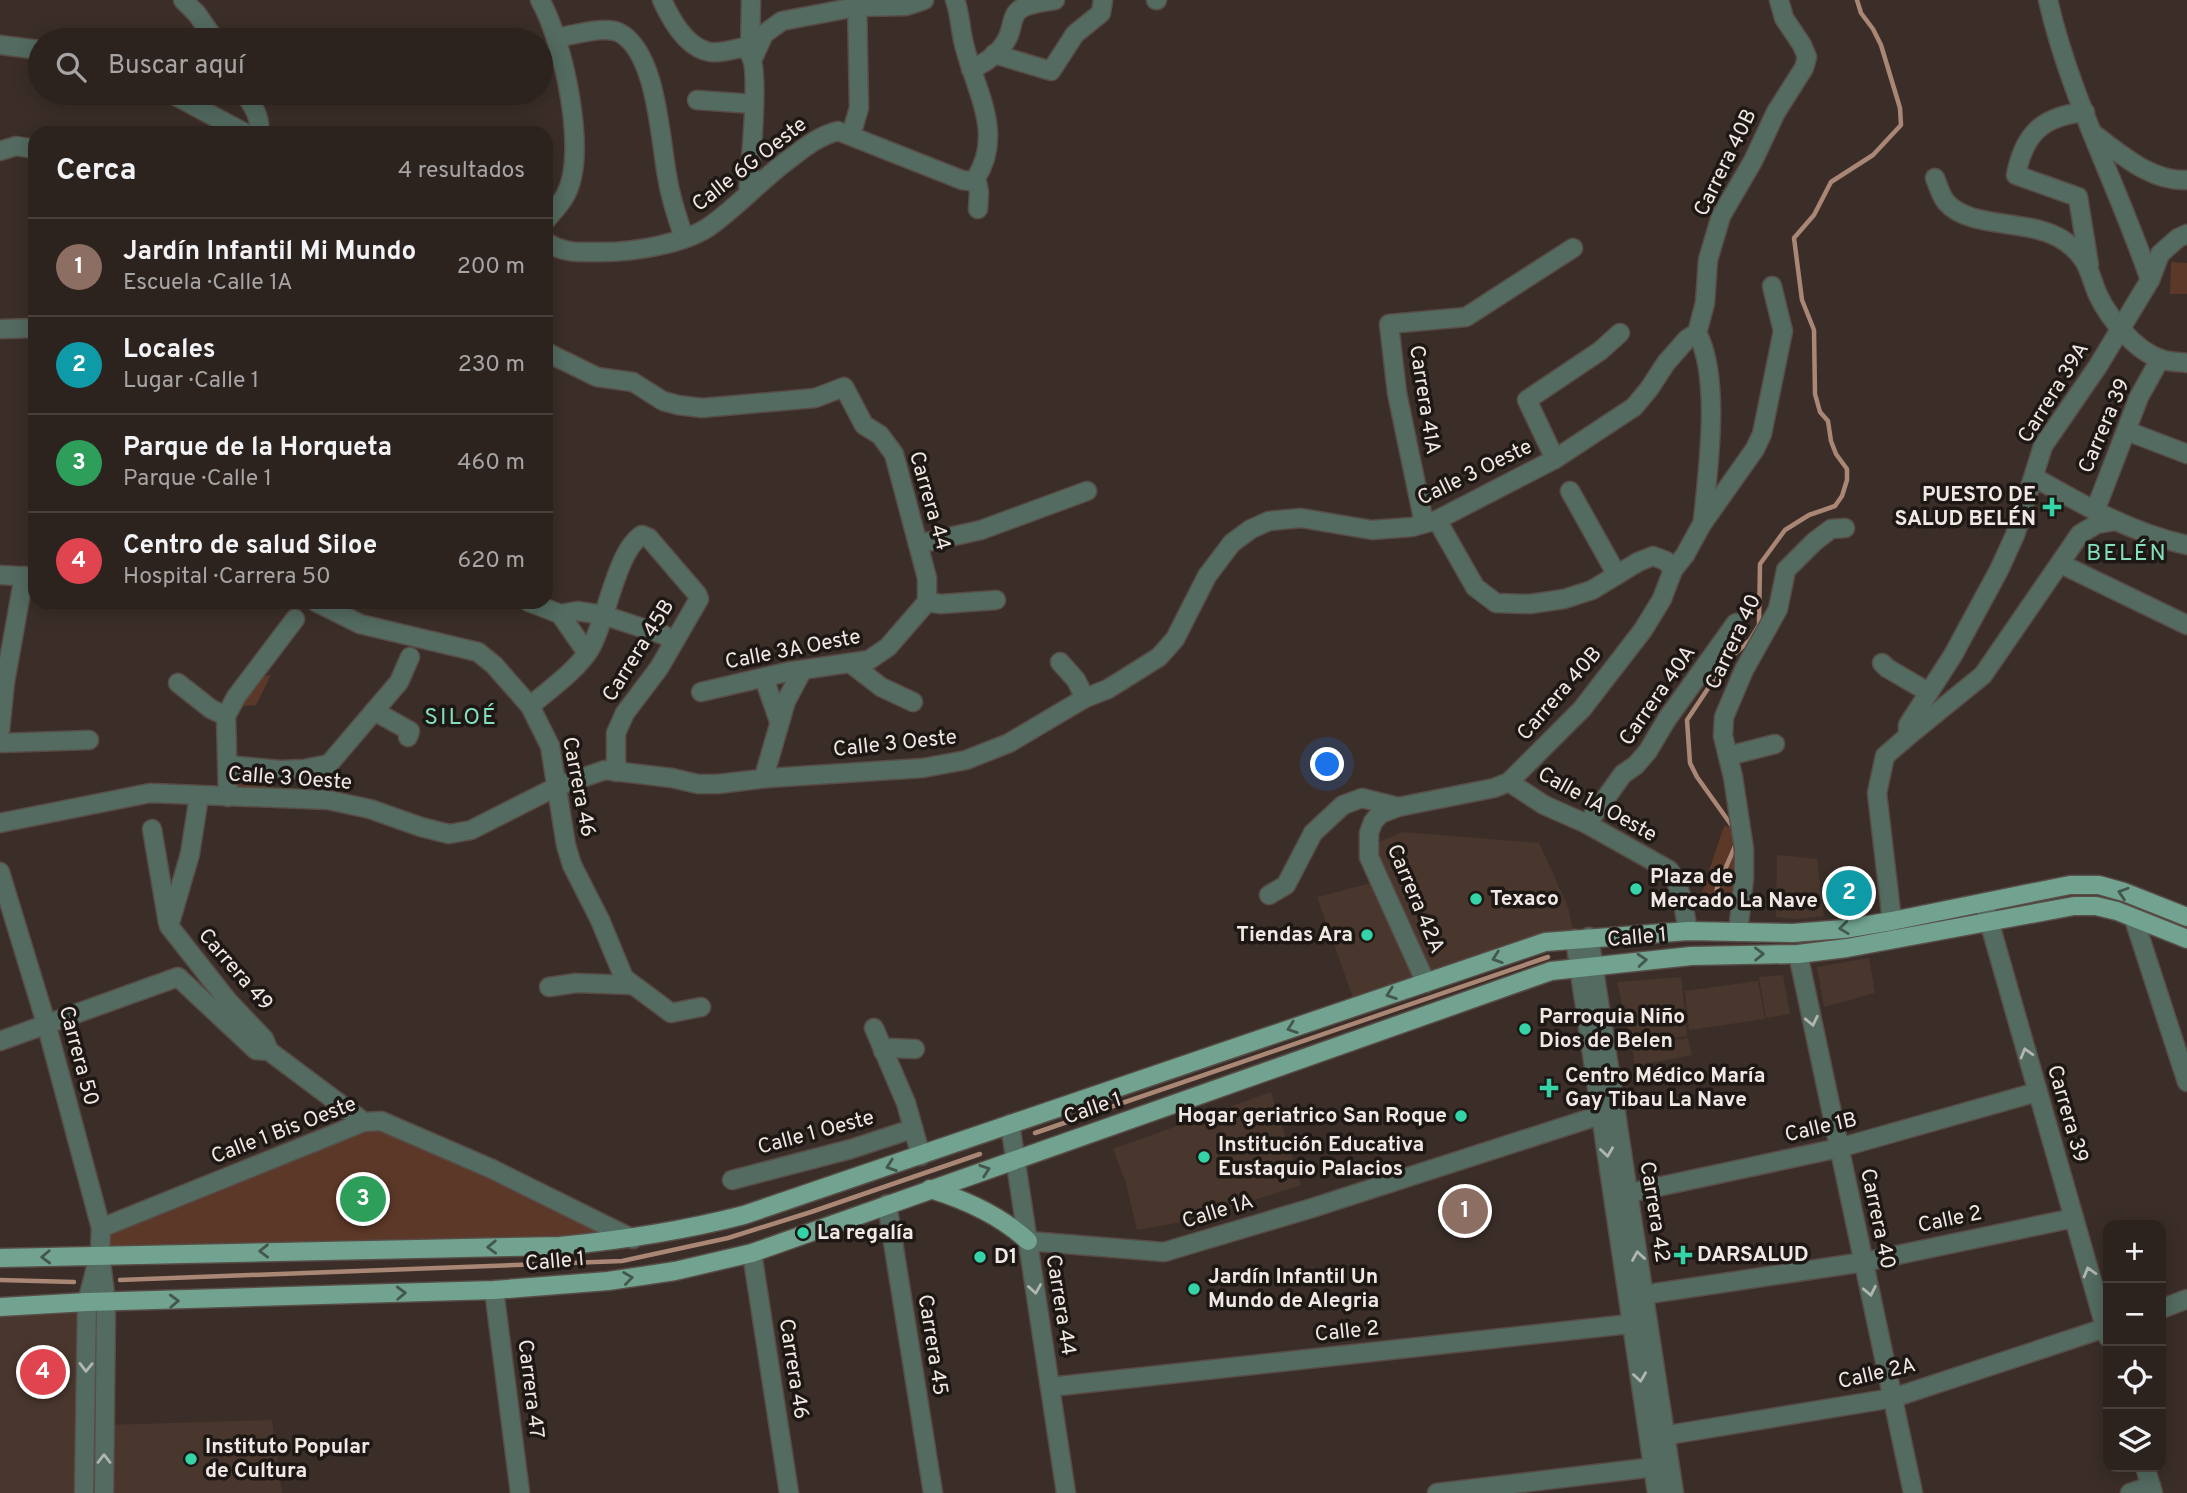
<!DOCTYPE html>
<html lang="es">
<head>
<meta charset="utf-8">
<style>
	body { margin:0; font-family:Overpass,sans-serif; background:#342a27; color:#f1f3f6 }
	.controls { position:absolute; right:21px; bottom:21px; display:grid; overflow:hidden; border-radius:14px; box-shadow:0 4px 18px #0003 }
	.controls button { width:63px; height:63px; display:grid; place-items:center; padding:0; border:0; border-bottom:2px solid #483f3c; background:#2c221e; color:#f1f3f6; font:35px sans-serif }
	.you { position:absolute; left:1328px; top:765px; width:24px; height:24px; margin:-18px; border:5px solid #fff; border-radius:50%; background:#1a73e8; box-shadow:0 0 0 10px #1a73e833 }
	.badge { display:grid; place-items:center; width:46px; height:46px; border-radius:50%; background:#34d4a8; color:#fff; font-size:23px; font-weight:700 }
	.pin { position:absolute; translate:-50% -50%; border:4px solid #fff; box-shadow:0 2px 7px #0006 }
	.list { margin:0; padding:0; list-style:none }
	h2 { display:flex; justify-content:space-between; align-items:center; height:91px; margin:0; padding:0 28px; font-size:30px }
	h2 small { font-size:23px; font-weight:400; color:#a6a4a4 }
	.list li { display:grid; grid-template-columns:46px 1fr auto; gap:21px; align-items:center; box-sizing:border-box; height:98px; padding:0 28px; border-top:2px solid #483f3c }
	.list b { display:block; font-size:26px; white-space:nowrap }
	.list p { margin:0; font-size:23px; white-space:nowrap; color:#a6a4a4 }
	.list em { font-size:23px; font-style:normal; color:#a6a4a4 }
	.icon { flex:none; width:38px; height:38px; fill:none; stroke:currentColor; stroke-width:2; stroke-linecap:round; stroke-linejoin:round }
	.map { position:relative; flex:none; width:2187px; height:1493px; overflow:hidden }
	.search { position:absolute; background:#2c221e; box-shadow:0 4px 18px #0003; left:28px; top:28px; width:525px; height:77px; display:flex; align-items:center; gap:18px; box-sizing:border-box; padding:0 24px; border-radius:38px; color:#a6a4a4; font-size:26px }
	.panel { position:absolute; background:#2c221e; box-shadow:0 4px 18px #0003; left:28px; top:126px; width:525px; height:483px; border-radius:21px }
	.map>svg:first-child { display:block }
	.built { fill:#49372e }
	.green { fill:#5c3828 }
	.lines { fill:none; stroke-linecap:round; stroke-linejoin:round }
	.stream { stroke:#aa8675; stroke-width:4.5 }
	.minor-casing { stroke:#584c46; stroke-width:21 }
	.major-casing { stroke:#584c46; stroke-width:21 }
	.minor { stroke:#536b61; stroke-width:18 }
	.major { stroke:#71a390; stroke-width:18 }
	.oneway { stroke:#43574c }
	.oneway2 { stroke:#b1b6b0 }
	.poi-dot { fill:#34d4a8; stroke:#1e1815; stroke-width:2.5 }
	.labels { text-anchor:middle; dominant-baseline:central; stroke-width:7; stroke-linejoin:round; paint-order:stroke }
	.street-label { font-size:21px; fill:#f0e8e4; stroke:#1e1815 }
	.poi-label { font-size:21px; font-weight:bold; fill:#f0e8e4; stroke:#1e1815; text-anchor:start }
	.neighbourhood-label { font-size:23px; letter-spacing:2px; fill:#83dfbe; stroke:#1e1815 }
</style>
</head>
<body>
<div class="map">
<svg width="2187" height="1493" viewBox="0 0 2187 1493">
	<rect width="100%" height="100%" fill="#3b2e28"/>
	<g class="built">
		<path d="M 1403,832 L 1539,843 L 1568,907 L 1575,939 L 1356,1006 L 1317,897 L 1379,881 L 1367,847 Z"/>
		<path d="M 1777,855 L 1817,859 L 1824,916 L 1797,919 L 1776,917 Z"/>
		<path d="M 1869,958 L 1875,993 L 1824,1007 L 1817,967 Z"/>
		<path d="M 1783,975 L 1790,1014 L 1766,1018 L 1759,977 Z"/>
		<path d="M 1681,977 L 1687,1036 L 1631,1043 L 1617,982 Z"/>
		<path d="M 1758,981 L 1765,1019 L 1689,1030 L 1685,991 Z"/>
		<path d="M 1688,1038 L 1692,1055 L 1635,1066 L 1632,1045 Z"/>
		<path d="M 1271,1092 L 1301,1185 L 1192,1220 L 1137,1230 L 1126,1183 L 1113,1149 Z"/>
		<path d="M 87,1302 L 84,1493 L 0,1493 L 0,1307 Z"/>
		<path d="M 272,1420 L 282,1493 L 104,1493 L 105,1425 Z"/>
	</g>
	<g class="green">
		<path d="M 2171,262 L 2187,263 L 2187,294 L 2170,294 Z"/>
		<path d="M 271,675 L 256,705 L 230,707 L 251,677 Z"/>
		<path d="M 228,765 L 275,770 L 273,798 L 228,797 Z"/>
		<path d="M 1724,826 L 1739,828 L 1738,907 L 1700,898 Z"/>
		<path d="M 364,1122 L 633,1239 L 100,1254 L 101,1228 Z"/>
	</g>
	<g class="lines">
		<g class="stream">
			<path d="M 1732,826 L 1697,777 L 1690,763 L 1687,720 L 1721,669 L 1730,658 L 1750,640 L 1759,625 L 1760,564 L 1785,530 L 1809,515 L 1835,506 L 1842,496 L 1847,480 L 1847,469 L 1836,454 L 1831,441 L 1828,421 L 1820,412 L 1815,394 L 1814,330 L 1802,300 L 1794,238 L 1814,215 L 1831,182 L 1873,155 L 1901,125 L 1900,108 L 1881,45 L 1873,29 L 1861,13 L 1857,0"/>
			<path d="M 1716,897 L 1717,888 L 1736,844"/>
			<path d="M 1035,1133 L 1548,957"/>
			<path d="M 0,1280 L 74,1282"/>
			<path d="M 120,1280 L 622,1261 L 728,1238 L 811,1212 L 980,1154"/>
		</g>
		<g class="minor-casing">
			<g id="minor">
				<path d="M 183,0 L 197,14 L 215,40"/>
				<path d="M 540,0 C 563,40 588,152 566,194 C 561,204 553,212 546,220"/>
				<path d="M 662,0 C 671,20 687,48 710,52 C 721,54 738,48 750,46"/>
				<path d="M 955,0 C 961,16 960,32 965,48 C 976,91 1004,134 976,178 L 979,192 L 978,209"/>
				<path d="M 1156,0 L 1157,0"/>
				<path d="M 2048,0 C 2070,97 2118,186 2150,280"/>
				<path d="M 557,38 C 572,35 606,25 620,33 C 658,54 660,143 668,181 C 671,200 678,219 684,238"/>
				<path d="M 0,45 L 40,50"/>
				<path d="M 994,54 L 1051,71 L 1075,34 L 1101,13 L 1103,0"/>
				<path d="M 754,56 L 764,34 L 782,21 L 856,7 L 906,6 L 924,0"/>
				<path d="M 971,69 C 986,63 1001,52 1008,37 C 1013,27 1011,14 1022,8 C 1031,3 1045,2 1055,0"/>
				<path d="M 170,93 L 245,133"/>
				<path d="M 244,93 C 253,106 261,117 259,133"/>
				<path d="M 697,100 L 753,104"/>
				<path d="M 2085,112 C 2042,116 2024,134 2016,175 L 2078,197 L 2089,265"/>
				<path d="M 851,135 L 859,108 L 857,0"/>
				<path d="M 2095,135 C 2122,155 2152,182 2187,180"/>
				<path d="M 0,151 L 16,146 L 35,149"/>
				<path d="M 1935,178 C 1938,185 1941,196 1946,202 C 1971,231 2032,217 2066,242 C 2089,259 2088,271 2098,295 C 2109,318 2135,351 2161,359 C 2168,362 2179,362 2187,363"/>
				<path d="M 748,194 C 750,171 760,69 750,55 L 751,0"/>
				<path d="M 546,242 C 564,254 582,252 603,252 C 634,252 684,244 710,226 C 738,206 760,181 788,160 C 804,148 818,136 838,131 L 962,180 L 970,181 L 976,178"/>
				<path d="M 0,329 L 35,328"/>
				<path d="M 546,352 L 597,377 L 633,382 L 663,401 L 678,405 L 702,408 L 815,398 L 844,387 L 864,425 L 880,435 L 894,454 L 927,578 L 927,602"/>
				<path d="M 2127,431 L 2187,454"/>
				<path d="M 1555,459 L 1527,400 L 1600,351 L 1620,333"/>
				<path d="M 2034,477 C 2083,505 2131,533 2187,545"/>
				<path d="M 1570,491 L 1617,575"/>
				<path d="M 2095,511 L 2139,397 L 2160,359"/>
				<path d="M 1437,520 L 1475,587 L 1496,603 L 1530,604 L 1564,599 L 1592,590 L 1638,562 L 1653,556 L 1666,561 L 1673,570"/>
				<path d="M 1703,520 C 1708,470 1721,377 1697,333 L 1705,303 L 1708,260 L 1721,216 L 1753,161 L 1776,112 L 1804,68 L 1807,57 L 1802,45 L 1784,18 L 1779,0"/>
				<path d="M 1424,523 L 1397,393 L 1389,324 L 1466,317 L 1573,248"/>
				<path d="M 918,544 L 981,530 L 1087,491"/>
				<path d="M 2061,564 L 2187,625"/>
				<path d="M 0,575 L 35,577"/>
				<path d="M 316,602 L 360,624 L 478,652 L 494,665 L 530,706 L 550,746 L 566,845 L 572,865 L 600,920 L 624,978 L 671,1013 L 701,1007"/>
				<path d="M 529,602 L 560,614 L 577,611 L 603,615 L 664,635 L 673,642"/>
				<path d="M 560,614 L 587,653"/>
				<path d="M 1060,662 L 1076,680 L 1085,698"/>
				<path d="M 850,663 L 881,687 L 913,702"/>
				<path d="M 1882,663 L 1887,668 L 1928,692"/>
				<path d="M 764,678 L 779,721"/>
				<path d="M 178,683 L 211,709 L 226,716"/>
				<path d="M 701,692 L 787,672 L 869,660 L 888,647 L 927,602 L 941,604 L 996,600"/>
				<path d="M 530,706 C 550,689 576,671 590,649 C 607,620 616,551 642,535 L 649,538 L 697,594 L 699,599 L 659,668 L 625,713 L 616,733 L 616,772"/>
				<path d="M 374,711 L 410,731 L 408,737"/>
				<path d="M 0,730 L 5,682 L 24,576"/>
				<path d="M 1908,736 L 1983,675 L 2080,534 L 2097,524 L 2115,521"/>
				<path d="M 0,743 L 89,740"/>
				<path d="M 1728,756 L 1775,744"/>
				<path d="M 228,765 L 280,770 L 304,769 L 329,764 L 399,682 L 410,657"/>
				<path d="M 768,778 L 766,770 L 786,701 L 802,671"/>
				<path d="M 1509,782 L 1544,805 L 1587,824 L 1669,870 C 1682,888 1684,910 1688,931"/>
				<path d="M 199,796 L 190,854 L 169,926 L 228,1001 L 264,1039 L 269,1051"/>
				<path d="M 228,797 L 226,716 L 236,697 L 295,619"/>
				<path d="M 0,823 L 150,793 L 328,800 L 370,809 L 421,827 L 449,834 L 471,830 L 558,786 L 605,770 L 672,778 L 698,784 L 718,784 L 768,778 L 923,768 L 966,760 L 1009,743 L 1085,698 L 1108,689 L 1159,657 L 1175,639 L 1207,576 L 1232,543 L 1251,529 L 1269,521 L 1301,518 L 1372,530 L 1412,527 L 1437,520 L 1555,459 L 1634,407 L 1649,389 L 1666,363 L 1687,339 L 1697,333"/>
				<path d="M 1587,824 L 1623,774 L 1636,765 L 1648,751 L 1667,719 L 1736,623"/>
				<path d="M 152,829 L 168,923"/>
				<path d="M 0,872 L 46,1023 L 101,1228 L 100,1254 L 106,1302 L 104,1493"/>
				<path d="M 1269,895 L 1286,885 L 1313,833 L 1343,805 L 1362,798 L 1398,807"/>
				<path d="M 1985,907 L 2108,1337"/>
				<path d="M 2134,919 L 2187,1082"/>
				<path d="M 1892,921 L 1877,793 L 1885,756 L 1908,736 L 1908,725 L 1953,655 L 1999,570 L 2015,535 L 2043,446 L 2098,366 L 2150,280 L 2160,254 L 2178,238 L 2187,234"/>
				<path d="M 1738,932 L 1744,878 L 1744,849 L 1733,777 L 1723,736 L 1724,717 L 1744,670 L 1778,609 L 1786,570 L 1814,542 L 1831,529 L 1845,528"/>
				<path d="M 1589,937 L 1674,1493"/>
				<path d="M 1575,939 L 1657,1493"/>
				<path d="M 1798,954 L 1913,1493"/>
				<path d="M 1426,983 L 1369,857 L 1369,833 L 1373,822 L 1380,814 L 1398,807 L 1494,788 L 1509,782 L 1582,709 L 1643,630 L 1662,599 L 1673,570 L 1685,555 L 1702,524 L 1755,449 L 1762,434 L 1783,331 L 1772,286"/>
				<path d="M 549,987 L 576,983 L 633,985"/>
				<path d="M 874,1028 L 906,1103 L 921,1156"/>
				<path d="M 0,1041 L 178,977 L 256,1050 L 269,1051 L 364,1122"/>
				<path d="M 883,1051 L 891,1048 L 915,1049"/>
				<path d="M 1010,1124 L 1066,1493"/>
				<path d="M 732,1180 L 851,1149 L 912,1129"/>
				<path d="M 1620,1195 L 1839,1148 L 2037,1092"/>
				<path d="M 887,1204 L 933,1493"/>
				<path d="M 101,1228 L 364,1122 L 381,1121 L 492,1169 L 633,1239"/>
				<path d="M 1028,1241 L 1164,1252 L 1312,1208 L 1616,1110"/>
				<path d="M 752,1253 L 789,1493"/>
				<path d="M 494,1290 L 520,1493"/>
				<path d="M 1635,1296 L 1864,1262 L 2074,1218"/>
				<path d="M 2161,1309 L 2187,1299"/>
				<path d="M 1050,1387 L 1648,1322"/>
				<path d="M 1656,1437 L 1893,1398 L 2108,1327"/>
				<path d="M 2145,1467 L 2153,1493"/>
				<path d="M 84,1493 L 87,1302 L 97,1264"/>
				<path d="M 1437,1493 L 1663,1466"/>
				<path d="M 2130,1493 L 2151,1486"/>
			</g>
		</g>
		<g class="major-casing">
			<g id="major">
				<path d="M 930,1189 C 966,1200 1000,1215 1028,1241"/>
				<path d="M 0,1258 L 560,1246 C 623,1240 682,1231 744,1215 L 1545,942 L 1688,931 L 1793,933 L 1844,929 L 1892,921 L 2070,885 L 2099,885 L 2124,892 L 2187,917"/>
				<path d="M 0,1307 L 87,1302 L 494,1290 L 608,1281 L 675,1271 L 752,1253 L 1551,971 L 1691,956 L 1798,954 L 1847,948 L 2074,906 L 2096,906 L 2117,911 L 2187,939"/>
			</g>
		</g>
		<use href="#minor" class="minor"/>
		<use href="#major" class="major"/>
	</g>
	<defs><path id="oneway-chevron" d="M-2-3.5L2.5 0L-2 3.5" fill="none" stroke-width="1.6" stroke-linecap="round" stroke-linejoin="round" transform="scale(1.75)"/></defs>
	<g class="oneway">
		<use href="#oneway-chevron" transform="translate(2123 893) rotate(-162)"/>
		<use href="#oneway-chevron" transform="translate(1844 928) rotate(173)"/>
		<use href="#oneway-chevron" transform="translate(1759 954) rotate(-1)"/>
		<use href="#oneway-chevron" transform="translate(1497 958) rotate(161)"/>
		<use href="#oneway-chevron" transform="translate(1642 960) rotate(-5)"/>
		<use href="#oneway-chevron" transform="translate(1391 994) rotate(161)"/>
		<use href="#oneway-chevron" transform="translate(1292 1028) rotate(161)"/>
		<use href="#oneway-chevron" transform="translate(891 1166) rotate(161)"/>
		<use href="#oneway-chevron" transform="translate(985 1170) rotate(-19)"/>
		<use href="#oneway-chevron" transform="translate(492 1247) rotate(179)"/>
		<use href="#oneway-chevron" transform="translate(264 1251) rotate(179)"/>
		<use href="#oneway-chevron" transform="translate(46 1257) rotate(178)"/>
		<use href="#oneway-chevron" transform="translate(628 1278) rotate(-8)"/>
		<use href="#oneway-chevron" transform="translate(401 1293) rotate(-2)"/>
		<use href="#oneway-chevron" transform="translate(174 1301) rotate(-2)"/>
	</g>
	<g class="oneway2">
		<use href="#oneway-chevron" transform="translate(1812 1021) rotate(78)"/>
		<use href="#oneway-chevron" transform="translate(2026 1053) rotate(-106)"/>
		<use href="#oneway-chevron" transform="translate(1607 1152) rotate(82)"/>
		<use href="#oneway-chevron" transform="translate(1638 1256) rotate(-99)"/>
		<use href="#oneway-chevron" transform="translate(2089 1272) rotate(-106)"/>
		<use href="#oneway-chevron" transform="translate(1035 1289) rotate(81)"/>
		<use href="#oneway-chevron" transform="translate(1870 1291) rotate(78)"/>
		<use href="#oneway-chevron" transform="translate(86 1367) rotate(91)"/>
		<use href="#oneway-chevron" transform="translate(1640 1377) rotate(82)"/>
		<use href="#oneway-chevron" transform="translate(104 1459) rotate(-90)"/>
	</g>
	<g class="poi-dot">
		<path d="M2048.5 496.5h7v7h7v7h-7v7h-7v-7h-7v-7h7z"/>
		<circle cx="1636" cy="889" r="7"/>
		<circle cx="1476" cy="899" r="7"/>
		<circle cx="1367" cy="935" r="7"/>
		<circle cx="1525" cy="1029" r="7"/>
		<path d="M1545.5 1077.5h7v7h7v7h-7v7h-7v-7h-7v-7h7z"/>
		<circle cx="1461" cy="1116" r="7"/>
		<circle cx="1204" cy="1157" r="7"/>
		<circle cx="803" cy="1233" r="7"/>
		<path d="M1679.5 1244.5h7v7h7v7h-7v7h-7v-7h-7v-7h7z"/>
		<circle cx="980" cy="1257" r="7"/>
		<circle cx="1194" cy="1289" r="7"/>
		<circle cx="191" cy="1459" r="7"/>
	</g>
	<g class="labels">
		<g class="street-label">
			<text transform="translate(1726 163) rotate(-64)">Carrera 40B</text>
			<text transform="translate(750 165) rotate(-38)">Calle 6G Oeste</text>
			<text transform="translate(2054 393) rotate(-58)">Carrera 39A</text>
			<text transform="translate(1424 400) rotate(81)">Carrera 41A</text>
			<text transform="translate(2105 426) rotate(-67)">Carrera 39</text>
			<text transform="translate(1475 473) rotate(-26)">Calle 3 Oeste</text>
			<text transform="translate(929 501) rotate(74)">Carrera 44</text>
			<text transform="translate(1734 642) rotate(-65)">Carrera 40</text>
			<text transform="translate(793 650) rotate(-11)">Calle 3A Oeste</text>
			<text transform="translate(639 651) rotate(-58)">Carrera 45B</text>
			<text transform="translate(1560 694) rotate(-49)">Carrera 40B</text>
			<text transform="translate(1658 696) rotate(-55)">Carrera 40A</text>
			<text transform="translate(895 744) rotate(-6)">Calle 3 Oeste</text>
			<text transform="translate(290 779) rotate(4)">Calle 3 Oeste</text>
			<text transform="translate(578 787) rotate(79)">Carrera 46</text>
			<text transform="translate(1597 805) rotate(29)">Calle 1A Oeste</text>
			<text transform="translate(1415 899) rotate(67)">Carrera 42A</text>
			<text transform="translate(1637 938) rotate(-5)">Calle 1</text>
			<text transform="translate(235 970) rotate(49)">Carrera 49</text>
			<text transform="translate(78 1056) rotate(75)">Carrera 50</text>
			<text transform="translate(1093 1109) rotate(-19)">Calle 1</text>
			<text transform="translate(2067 1114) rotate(74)">Carrera 39</text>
			<text transform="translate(1821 1128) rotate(-13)">Calle 1B</text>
			<text transform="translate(284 1131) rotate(-21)">Calle 1 Bis Oeste</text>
			<text transform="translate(816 1133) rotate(-15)">Calle 1 Oeste</text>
			<text transform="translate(1218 1212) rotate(-17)">Calle 1A</text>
			<text transform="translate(1654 1212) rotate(81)">Carrera 42</text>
			<text transform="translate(1877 1219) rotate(78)">Carrera 40</text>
			<text transform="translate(1950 1220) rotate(-12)">Calle 2</text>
			<text transform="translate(555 1262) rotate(-5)">Calle 1</text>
			<text transform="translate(1060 1305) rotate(81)">Carrera 44</text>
			<text transform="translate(1347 1332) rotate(-6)">Calle 2</text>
			<text transform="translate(932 1345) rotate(81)">Carrera 45</text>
			<text transform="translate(793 1369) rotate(81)">Carrera 46</text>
			<text transform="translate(1877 1374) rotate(-13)">Calle 2A</text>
			<text transform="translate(530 1389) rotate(83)">Carrera 47</text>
		</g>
		<g class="poi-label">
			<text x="2036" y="495" text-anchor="end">PUESTO DE<tspan x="2036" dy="24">SALUD BELÉN</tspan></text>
			<text x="1650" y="877">Plaza de<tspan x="1650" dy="24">Mercado La Nave</tspan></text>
			<text x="1490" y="899">Texaco</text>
			<text x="1353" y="935" text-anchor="end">Tiendas Ara</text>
			<text x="1539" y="1017">Parroquia Niño<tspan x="1539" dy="24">Dios de Belen</tspan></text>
			<text x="1565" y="1076">Centro Médico María<tspan x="1565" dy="24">Gay Tibau La Nave</tspan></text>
			<text x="1447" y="1116" text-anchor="end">Hogar geriatrico San Roque</text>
			<text x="1218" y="1145">Institución Educativa<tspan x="1218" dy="24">Eustaquio Palacios</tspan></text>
			<text x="817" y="1233">La regalía</text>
			<text x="1697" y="1255">DARSALUD</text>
			<text x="994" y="1257">D1</text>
			<text x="1208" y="1277">Jardín Infantil Un<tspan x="1208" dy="24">Mundo de Alegria</tspan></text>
			<text x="205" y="1447">Instituto Popular<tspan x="205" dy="24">de Cultura</tspan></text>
		</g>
		<g class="neighbourhood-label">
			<text x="2127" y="554">BELÉN</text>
			<text x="461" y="718">SILOÉ</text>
		</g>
	</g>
</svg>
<div class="controls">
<button>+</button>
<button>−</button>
<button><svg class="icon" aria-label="locate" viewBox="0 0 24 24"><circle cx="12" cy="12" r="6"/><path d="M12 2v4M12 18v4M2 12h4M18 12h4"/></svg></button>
<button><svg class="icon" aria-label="layers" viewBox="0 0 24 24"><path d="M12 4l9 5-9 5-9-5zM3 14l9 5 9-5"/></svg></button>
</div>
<div class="you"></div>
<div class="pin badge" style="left:1465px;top:1211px;background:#8d6e63">1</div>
<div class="pin badge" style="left:1849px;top:893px;background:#0f9aa8">2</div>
<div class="pin badge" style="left:363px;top:1199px;background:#2e9e5b">3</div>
<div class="pin badge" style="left:43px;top:1372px;background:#e0444e">4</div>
<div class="search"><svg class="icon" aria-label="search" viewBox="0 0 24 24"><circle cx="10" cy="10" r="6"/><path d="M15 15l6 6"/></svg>Buscar aquí</div>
<section class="panel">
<h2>Cerca<small>4 resultados</small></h2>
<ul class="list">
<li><span class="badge" style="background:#8d6e63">1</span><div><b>Jardín Infantil Mi Mundo</b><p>Escuela · Calle 1A</p></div><em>200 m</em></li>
<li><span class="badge" style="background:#0f9aa8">2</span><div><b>Locales</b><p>Lugar · Calle 1</p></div><em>230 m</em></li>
<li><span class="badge" style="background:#2e9e5b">3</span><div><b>Parque de la Horqueta</b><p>Parque · Calle 1</p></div><em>460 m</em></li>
<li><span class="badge" style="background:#e0444e">4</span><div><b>Centro de salud Siloe</b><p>Hospital · Carrera 50</p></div><em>620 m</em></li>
</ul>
</section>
</div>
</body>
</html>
